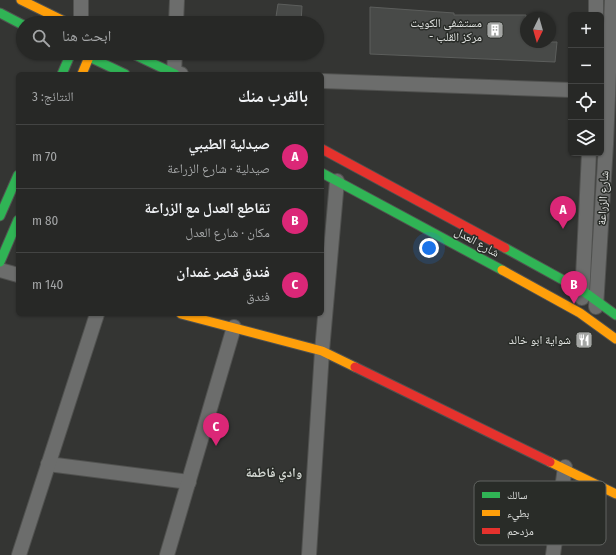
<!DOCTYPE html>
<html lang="ar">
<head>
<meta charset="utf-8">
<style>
	body { margin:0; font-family:"Fira Sans Condensed","Noto Naskh Arabic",sans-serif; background:#2f302e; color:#f1f3f6; direction:rtl }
	.controls { position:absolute; right:12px; top:12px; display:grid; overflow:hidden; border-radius:6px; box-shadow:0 1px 3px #0004 }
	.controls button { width:36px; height:36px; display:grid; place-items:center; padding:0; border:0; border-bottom:1px solid #434443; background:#272826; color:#f1f3f6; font:20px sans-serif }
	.compass { position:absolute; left:520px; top:12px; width:36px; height:36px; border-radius:50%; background:#272826; box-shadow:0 1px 3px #0004; rotate:185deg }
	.you { position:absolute; left:429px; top:248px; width:14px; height:14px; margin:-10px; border:3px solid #fff; border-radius:50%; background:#1a73e8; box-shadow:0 0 0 6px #1a73e833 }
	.badge { display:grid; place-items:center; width:26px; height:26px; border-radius:50%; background:#db2777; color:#fff; font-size:13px; font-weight:700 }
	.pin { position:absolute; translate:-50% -33px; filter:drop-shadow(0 1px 2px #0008) }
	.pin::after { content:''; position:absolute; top:21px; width:14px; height:12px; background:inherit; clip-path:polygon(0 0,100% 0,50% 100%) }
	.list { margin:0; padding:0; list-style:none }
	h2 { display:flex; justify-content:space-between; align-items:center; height:52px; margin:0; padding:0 16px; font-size:17px }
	h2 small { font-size:13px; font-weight:400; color:#a4a6a7 }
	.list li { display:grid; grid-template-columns:26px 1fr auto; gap:12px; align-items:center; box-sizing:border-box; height:64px; padding:0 16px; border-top:1px solid #434443 }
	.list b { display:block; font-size:15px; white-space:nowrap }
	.list p { margin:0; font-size:13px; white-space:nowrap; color:#a4a6a7 }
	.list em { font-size:13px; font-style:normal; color:#a4a6a7 }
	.icon { flex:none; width:22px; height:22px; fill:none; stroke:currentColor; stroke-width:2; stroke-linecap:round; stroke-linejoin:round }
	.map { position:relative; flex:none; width:616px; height:555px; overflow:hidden; direction:ltr }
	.search { position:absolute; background:#272826; box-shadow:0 1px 3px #0004; left:16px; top:16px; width:308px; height:44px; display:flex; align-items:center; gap:10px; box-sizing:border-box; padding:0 14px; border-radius:22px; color:#a4a6a7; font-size:15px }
	.panel { position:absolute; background:#272826; box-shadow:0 1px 3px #0004; left:16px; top:72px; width:308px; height:244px; border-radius:6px; direction:rtl }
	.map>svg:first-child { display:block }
	.building { fill:#484a48; stroke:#5c5e5c }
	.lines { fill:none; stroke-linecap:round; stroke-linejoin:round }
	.street-casing { stroke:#50514f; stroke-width:16 }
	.fast-casing { stroke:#50514f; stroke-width:11 }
	.slow-casing { stroke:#50514f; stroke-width:11 }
	.jam-casing { stroke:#50514f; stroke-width:11 }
	.street { stroke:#6c6d6c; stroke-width:14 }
	.fast { stroke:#30b455; stroke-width:9 }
	.slow { stroke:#ff9f0a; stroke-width:9 }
	.jam { stroke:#e5322d; stroke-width:9 }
	.labels { text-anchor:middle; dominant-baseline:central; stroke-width:3; stroke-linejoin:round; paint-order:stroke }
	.poi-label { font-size:12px; fill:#e1e3e1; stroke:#292c28; text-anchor:end }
	.street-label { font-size:12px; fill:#e1e3e1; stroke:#292c28 }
	.neighbourhood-label { font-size:13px; font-weight:bold; fill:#d6dad5; stroke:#292c28 }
	.key { fill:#292c28; stroke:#606360; stroke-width:1 }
	.key-label { font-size:11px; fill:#e1e3e1 }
</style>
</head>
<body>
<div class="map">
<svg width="616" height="555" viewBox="0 0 616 555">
	<rect width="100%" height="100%" fill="#343533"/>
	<g class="building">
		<path d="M 278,4 L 302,6 L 301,23 L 275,23 Z"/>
		<path d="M 370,7 L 454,13 L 454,15 L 526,15 L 526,42 L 557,42 L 555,62 L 370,54 Z"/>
	</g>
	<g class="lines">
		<g class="street-casing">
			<g id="street">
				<path d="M 596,15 L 596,0"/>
				<path d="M 81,23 L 81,0"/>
				<path d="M 176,23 L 177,0"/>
				<path d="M 175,53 L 174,73 L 181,74"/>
				<path d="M 322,81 L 571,90"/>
				<path d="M 0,270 L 18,275"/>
				<path d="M 582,298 L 589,153"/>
				<path d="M 596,307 L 606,144 L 612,0"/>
				<path d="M 48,464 L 189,482"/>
				<path d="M 19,555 L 97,314"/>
				<path d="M 167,555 L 234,327"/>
				<path d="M 309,555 L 322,351 L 337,181"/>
				<path d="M 553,555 L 565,467"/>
			</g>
		</g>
		<g class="fast-casing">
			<g id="fast">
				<path d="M 0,13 L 23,25"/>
				<path d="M 81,53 L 125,74"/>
				<path d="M 131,53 L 175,74"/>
				<path d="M 62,74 L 71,53"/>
				<path d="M 322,173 L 502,270"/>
				<path d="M 0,216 L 18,175"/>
				<path d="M 505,248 L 583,291 L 616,315"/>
				<path d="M 0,262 L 18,220"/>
			</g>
		</g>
		<g class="slow-casing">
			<g id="slow">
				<path d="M 21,0 L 68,23"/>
				<path d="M 82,74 L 89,57"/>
				<path d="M 502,270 L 580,313 L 616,339"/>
				<path d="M 181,314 L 322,351 L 355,367"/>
				<path d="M 550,462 L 616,494"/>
			</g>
		</g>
		<g class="jam-casing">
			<g id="jam">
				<path d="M 322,149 L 505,248"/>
				<path d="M 355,367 L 550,462"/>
			</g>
		</g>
		<use href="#street" class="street"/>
		<use href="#fast" class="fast"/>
		<use href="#slow" class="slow"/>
		<use href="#jam" class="jam"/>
	</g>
	<defs>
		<g id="building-square" transform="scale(0.9)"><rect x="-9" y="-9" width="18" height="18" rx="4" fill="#a4a6a4" stroke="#292c28"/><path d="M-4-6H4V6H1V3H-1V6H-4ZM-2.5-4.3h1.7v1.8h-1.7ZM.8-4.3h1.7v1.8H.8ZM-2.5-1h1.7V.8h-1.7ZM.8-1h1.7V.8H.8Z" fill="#fff"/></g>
		<g id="restaurant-square" transform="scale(0.9)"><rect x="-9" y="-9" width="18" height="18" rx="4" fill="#a4a6a4" stroke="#292c28"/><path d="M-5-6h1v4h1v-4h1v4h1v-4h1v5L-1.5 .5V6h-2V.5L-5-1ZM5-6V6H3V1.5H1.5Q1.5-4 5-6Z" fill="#fff"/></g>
	</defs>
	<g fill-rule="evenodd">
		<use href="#building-square" x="495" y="30"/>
		<use href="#restaurant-square" x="584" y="340"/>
	</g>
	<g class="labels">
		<g class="poi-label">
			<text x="482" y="23">مستشفى الكويت<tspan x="482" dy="14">- مركز القلب</tspan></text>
			<text x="571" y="340">شواية ابو خالد</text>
		</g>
		<g class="street-label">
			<text transform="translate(603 198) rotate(-87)">شارع الزراعة</text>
			<text transform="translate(477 242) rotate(29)">شارع العدل</text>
		</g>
		<g class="neighbourhood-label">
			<text x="274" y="472">وادي فاطمة</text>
		</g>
	</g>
	<rect x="474" y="481" width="132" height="64" rx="6" class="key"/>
	<rect x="482" y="492" width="18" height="6" fill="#30b455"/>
	<rect x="482" y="510" width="18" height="6" fill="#ff9f0a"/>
	<rect x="482" y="528" width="18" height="6" fill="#e5322d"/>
	<g class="key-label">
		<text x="507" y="499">سالك</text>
		<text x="507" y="517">بطيء</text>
		<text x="507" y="535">مزدحم</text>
	</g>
</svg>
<div class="controls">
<button>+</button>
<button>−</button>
<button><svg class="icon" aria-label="locate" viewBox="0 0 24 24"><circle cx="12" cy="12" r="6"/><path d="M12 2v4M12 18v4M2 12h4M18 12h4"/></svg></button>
<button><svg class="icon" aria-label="layers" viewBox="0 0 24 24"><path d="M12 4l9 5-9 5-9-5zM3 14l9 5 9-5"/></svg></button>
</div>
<svg class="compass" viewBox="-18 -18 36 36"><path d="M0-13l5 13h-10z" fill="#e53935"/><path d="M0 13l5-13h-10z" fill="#a4a6a7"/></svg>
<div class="you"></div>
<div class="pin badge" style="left:563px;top:229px">A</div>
<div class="pin badge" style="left:574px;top:304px">B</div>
<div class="pin badge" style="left:216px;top:446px">C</div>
<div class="search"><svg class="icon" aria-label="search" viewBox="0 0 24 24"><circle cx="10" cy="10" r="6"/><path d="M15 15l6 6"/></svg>ابحث هنا</div>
<section class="panel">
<h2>بالقرب منك<small>النتائج: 3</small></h2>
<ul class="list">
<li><span class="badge">A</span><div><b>صيدلية الطيبي</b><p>صيدلية · شارع الزراعة</p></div><em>70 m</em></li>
<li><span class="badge">B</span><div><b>تقاطع العدل مع الزراعة</b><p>مكان · شارع العدل</p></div><em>80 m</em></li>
<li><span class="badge">C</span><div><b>فندق قصر غمدان</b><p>فندق</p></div><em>140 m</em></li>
</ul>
</section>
</div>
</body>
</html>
